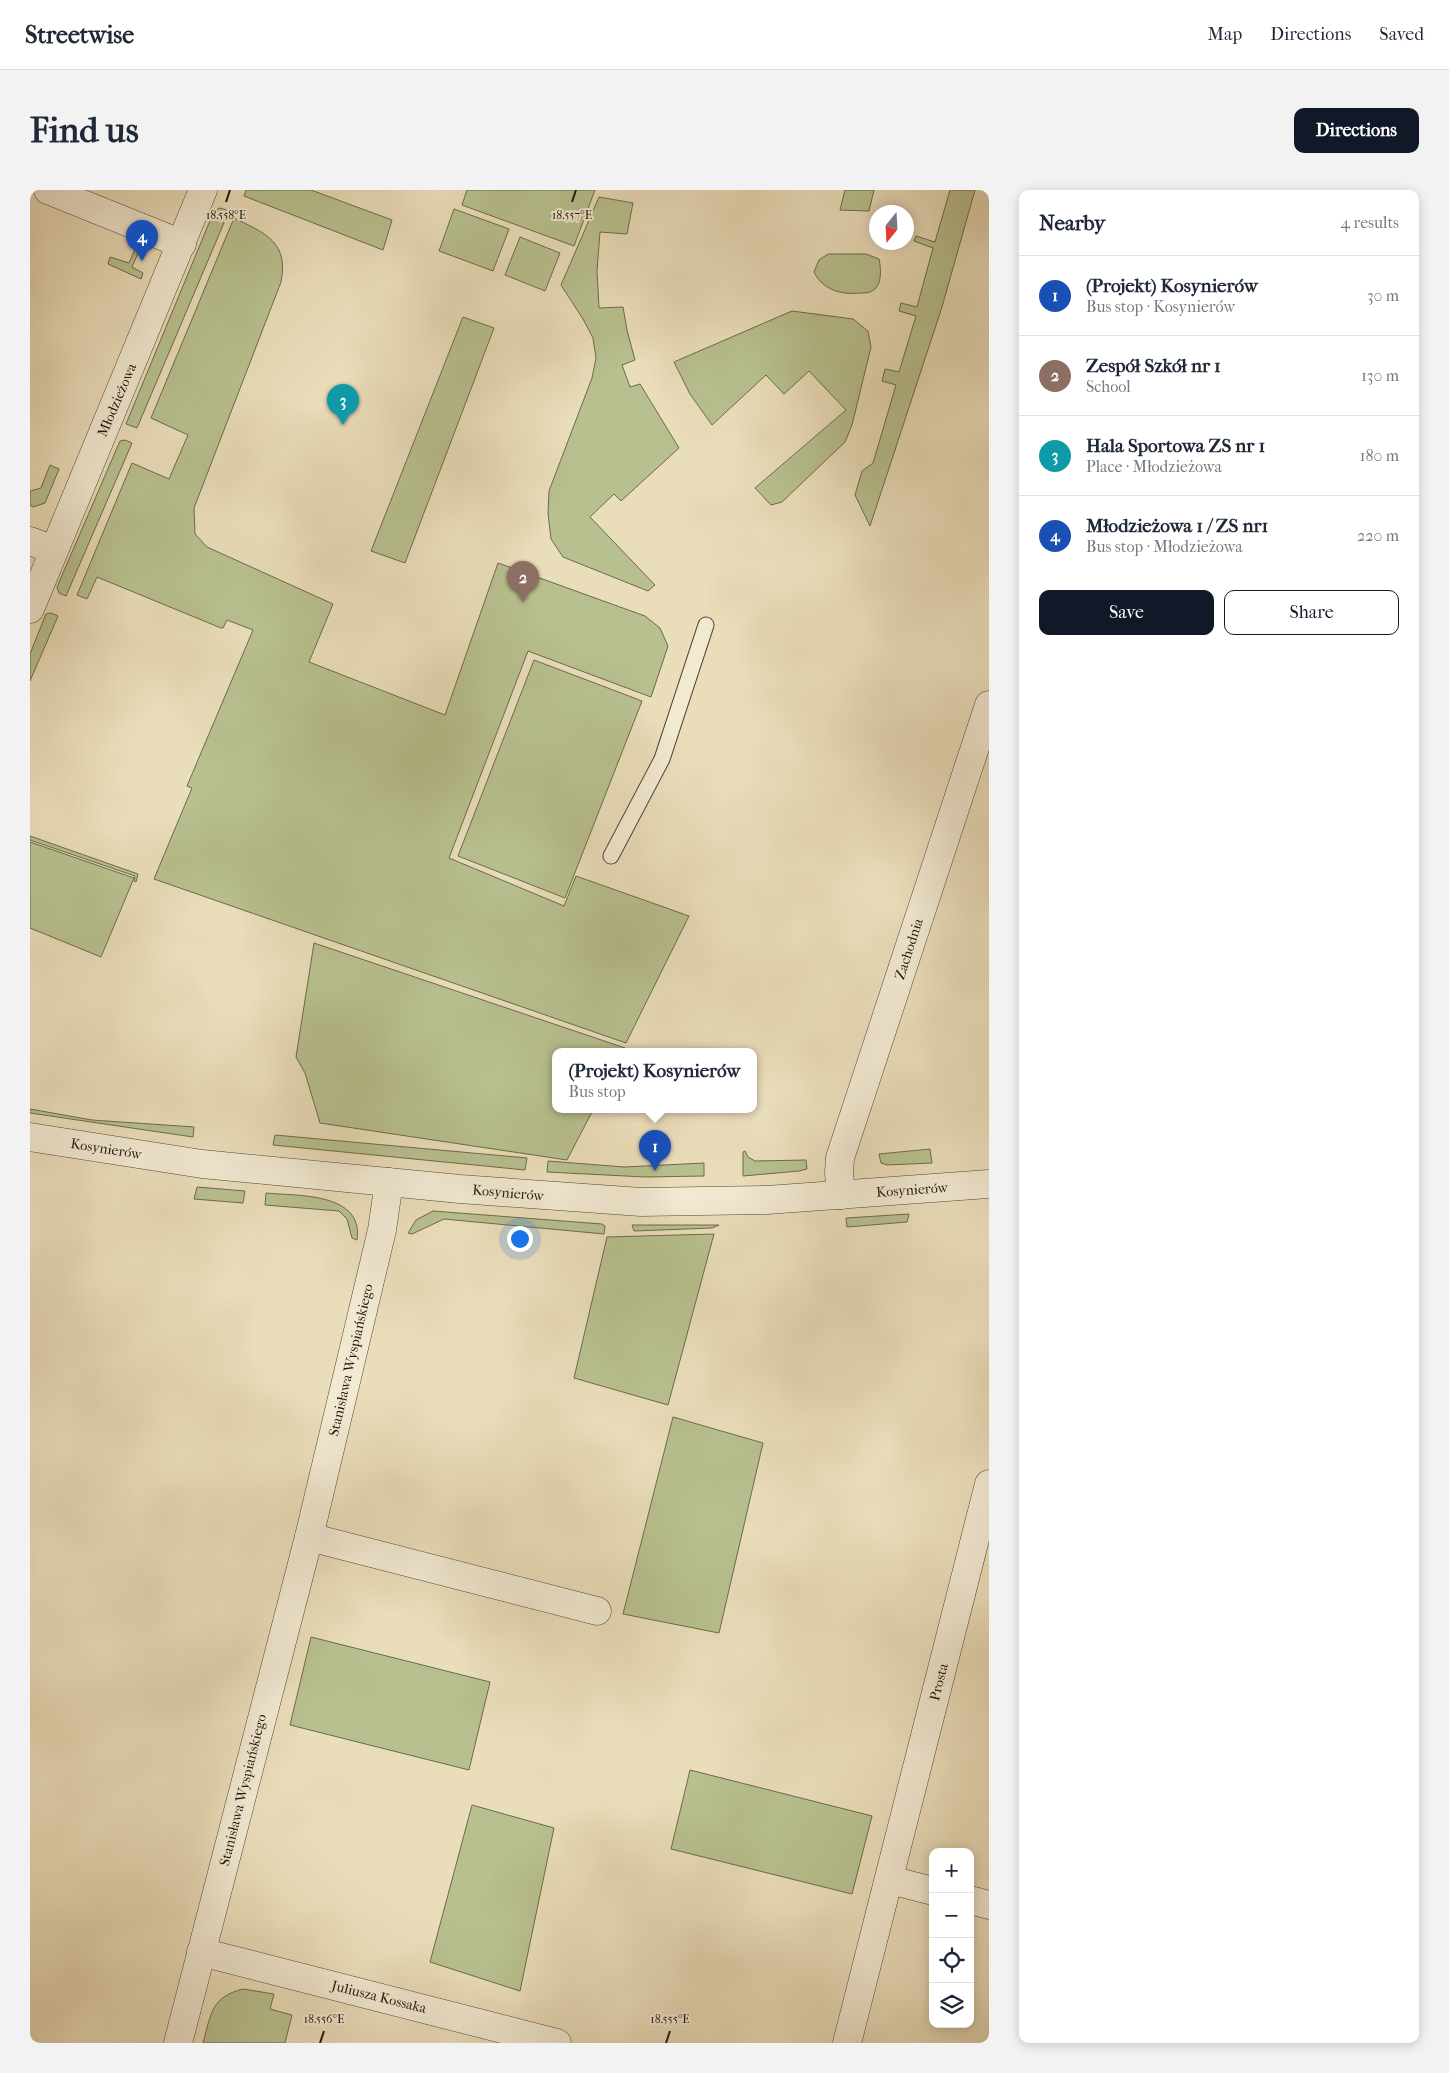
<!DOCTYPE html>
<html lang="en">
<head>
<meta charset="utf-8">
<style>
	body { margin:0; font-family:"IM FELL French Canon",serif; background:#f2f2f3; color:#1f2937 }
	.controls { position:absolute; right:15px; bottom:15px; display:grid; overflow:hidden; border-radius:10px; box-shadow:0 2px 12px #0003 }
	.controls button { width:45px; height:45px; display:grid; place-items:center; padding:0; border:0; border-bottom:1px solid #e0e1e3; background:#fff; color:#1f2937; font:25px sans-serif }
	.compass { position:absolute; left:839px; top:15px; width:45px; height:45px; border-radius:50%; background:#fff; box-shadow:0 2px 12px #0003; rotate:198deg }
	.you { position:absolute; left:489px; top:1048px; width:18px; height:18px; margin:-12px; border:4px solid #fff; border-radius:50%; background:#1a73e8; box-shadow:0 0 0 8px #1a73e833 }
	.badge { display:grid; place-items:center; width:32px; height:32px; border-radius:50%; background:#111827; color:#fff; font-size:16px; font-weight:700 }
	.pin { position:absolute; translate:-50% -41px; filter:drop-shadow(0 1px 2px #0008) }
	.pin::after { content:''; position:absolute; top:26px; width:18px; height:15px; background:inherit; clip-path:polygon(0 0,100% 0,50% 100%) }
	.popup { position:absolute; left:522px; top:858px; width:205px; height:65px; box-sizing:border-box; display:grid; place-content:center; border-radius:10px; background:#fff; filter:drop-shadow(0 1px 4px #0005); font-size:16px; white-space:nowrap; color:#747a83 }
	.popup b { font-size:19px; color:#1f2937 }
	.popup::after { content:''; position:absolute; left:50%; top:100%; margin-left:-10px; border:10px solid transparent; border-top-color:#fff }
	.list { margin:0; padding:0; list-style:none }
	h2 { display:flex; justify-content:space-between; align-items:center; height:65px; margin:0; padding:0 20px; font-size:21px }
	h2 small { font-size:16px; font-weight:400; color:#747a83 }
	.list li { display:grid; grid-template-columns:32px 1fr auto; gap:15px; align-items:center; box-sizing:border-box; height:80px; padding:0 20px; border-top:1px solid #e0e1e3 }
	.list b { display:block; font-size:19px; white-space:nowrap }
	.list p { margin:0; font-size:16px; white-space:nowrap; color:#747a83 }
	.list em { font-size:16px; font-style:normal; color:#747a83 }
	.actions { display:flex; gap:10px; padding:15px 20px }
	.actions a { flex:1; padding:11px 0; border:1px solid #111827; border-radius:10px; text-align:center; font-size:18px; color:#111827 }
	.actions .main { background:#111827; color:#fff }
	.icon { flex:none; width:28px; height:28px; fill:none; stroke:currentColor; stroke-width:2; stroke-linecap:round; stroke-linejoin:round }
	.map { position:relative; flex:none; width:959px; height:1853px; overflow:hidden; border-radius:10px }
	header { display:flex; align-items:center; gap:30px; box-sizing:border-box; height:70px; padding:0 25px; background:#fff; border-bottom:1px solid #e0e1e3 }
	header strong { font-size:24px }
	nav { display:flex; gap:28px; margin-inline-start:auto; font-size:18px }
	.intro { display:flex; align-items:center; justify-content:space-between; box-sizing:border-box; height:120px; padding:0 30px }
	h1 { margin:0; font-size:35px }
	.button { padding:12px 22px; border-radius:10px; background:#111827; color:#fff; font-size:18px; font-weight:700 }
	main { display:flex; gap:30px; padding:0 30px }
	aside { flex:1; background:#fff; border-radius:10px; box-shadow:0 2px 12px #0003 }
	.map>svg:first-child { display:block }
	.green { fill:#b8c08f; stroke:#6c6a4c }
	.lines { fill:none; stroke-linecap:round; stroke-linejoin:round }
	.lane-casing { stroke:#524635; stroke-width:17 }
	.street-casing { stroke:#524635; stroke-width:29 }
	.lane { stroke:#f1e9d2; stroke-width:15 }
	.street { stroke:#f1e9d2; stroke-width:28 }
	.ticks { fill:none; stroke:#1f1409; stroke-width:2 }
	.labels { text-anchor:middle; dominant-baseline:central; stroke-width:4; stroke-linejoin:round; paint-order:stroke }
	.street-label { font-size:14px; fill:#1f1409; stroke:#f1e9d2 }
	.ticks-label { font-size:12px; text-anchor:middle; fill:#1f1409; stroke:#f1e9d2; stroke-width:4; stroke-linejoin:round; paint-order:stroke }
</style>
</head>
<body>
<header>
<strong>Streetwise</strong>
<nav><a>Map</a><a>Directions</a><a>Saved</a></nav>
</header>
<div class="intro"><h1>Find us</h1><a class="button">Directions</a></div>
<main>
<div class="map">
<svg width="959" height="1853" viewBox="0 0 959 1853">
	<rect width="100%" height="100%" fill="#eaddba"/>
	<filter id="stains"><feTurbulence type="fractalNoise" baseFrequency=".004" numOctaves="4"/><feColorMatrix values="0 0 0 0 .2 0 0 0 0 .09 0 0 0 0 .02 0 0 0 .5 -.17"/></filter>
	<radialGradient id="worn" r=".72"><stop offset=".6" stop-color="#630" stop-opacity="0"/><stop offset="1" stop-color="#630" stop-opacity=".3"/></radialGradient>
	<g class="green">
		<path d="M 216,0 L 281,0 L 362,30 L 353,60 L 214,6 Z"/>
		<path d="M 437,0 L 565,0 L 544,56 L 432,15 Z"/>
		<path d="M 815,0 L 844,0 L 839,21 L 810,20 Z"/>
		<path d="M 920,0 L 945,0 L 912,117 L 840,336 L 825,305 L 832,281 L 843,273 L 866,195 L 852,191 L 855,179 L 869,182 L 886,126 L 869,121 L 871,113 L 887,117 L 903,58 L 884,51 L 886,46 L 905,52 Z"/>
		<path d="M 569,7 L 603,13 L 597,44 L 570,42 L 567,81 L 569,118 L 593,117 L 597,140 L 605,170 L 592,175 L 600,197 L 610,194 L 649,258 L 591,311 L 584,304 L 560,327 L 625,395 L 618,401 L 533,367 L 521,349 L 518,323 L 519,301 L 562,188 L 566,168 L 563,148 L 553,129 L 531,95 Z"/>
		<path d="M 190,18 L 199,21 L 107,238 L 96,234 L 184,21 Z"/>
		<path d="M 424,19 L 479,39 L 463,81 L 409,61 Z"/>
		<path d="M 204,28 C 235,43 259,52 251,92 L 164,318 L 165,344 L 177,357 L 303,414 L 279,472 L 415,525 L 468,373 L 615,426 L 630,438 L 638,456 L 621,507 L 498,461 L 419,668 L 534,716 L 546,686 L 659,726 L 596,853 L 124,689 L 162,598 L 157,596 L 223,440 L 197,430 L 193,438 L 191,438 L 67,387 L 57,409 L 47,405 L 102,273 L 139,289 L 158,245 L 121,228 Z"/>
		<path d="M 490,47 L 530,63 L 515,101 L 475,85 Z"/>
		<path d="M 110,55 L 114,56 L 113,61 L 109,61 L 102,77 L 113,83 L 111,89 L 78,74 L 80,67 L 99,73 L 106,57 Z"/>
		<path d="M 798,64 L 836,64 L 849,69 C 851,78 852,92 845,99 C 841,103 835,103 830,103 C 811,105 793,100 784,82 L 789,70 Z"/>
		<path d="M 762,121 L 823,129 L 838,141 L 841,157 L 822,235 L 815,252 L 752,312 L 741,315 L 725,298 L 816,220 L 779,181 L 754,204 L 736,185 L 682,235 L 660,204 L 644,172 Z"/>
		<path d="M 433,127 L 464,138 L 375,373 L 341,361 Z"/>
		<path d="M 95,250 L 102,253 L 36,406 L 29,403 L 27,397 L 90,251 Z"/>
		<path d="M 20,275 L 29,279 L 15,313 L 3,317 L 0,315 L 0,301 L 11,298 Z"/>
		<path d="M 21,423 L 28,426 L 0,491 L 0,464 L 16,424 Z"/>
		<path d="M 504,470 L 612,511 L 535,708 L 428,666 Z"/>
		<path d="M 0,646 L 108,684 L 106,692 L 104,691 L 105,686 L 0,650 Z"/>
		<path d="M 0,652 L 104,688 L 71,767 L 0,738 Z"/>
		<path d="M 284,753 L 595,858 L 593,862 L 526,862 L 526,920 L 563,920 L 537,970 L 290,933 L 275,883 L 266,867 Z"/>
		<path d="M 0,919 L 62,930 L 164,937 L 163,947 L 0,923 Z"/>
		<path d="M 245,945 L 497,968 L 495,980 L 243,955 Z"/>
		<path d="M 900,959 L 902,973 L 857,975 L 851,973 L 849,964 Z"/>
		<path d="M 715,961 L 718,967 L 725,971 L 776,970 L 777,979 L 769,981 L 713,986 L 713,962 Z"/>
		<path d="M 518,971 L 594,977 L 674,973 L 674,986 L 615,987 L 517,982 Z"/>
		<path d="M 167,997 L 215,1001 L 213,1013 L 164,1009 Z"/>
		<path d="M 236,1003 C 267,1006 334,1002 327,1050 L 322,1048 L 317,1029 L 309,1021 L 235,1015 Z"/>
		<path d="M 403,1021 L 572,1034 L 575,1036 L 574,1044 L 414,1029 L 382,1044 L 378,1043 L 386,1030 Z"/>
		<path d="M 879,1024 L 877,1032 L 817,1037 L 816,1028 Z"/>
		<path d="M 602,1035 L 689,1035 L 682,1038 L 604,1041 Z"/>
		<path d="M 684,1044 L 638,1215 L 544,1188 L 577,1047 Z"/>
		<path d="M 643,1227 L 733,1253 L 689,1443 L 593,1424 Z"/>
		<path d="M 281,1447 L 460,1492 L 439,1580 L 260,1535 Z"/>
		<path d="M 660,1580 L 842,1626 L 822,1704 L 641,1659 Z"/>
		<path d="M 442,1615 L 524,1638 L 490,1801 L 400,1772 Z"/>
		<path d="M 213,1799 L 244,1804 L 240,1819 L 262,1825 L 255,1853 L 173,1853 C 181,1824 181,1807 213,1799 Z"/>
	</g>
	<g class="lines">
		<g class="lane-casing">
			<path id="lane" d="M 581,666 L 632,569 L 676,435"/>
		</g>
		<g class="street-casing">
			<g id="street">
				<path d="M 18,0 L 152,54"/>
				<path d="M 0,351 L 24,360"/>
				<path d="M 0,419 L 173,0"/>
				<path d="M 0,947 L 172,974 L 430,999 L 611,1012 L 737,1010 L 959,994"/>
				<path d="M 811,1005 L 809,983 L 810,968 L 959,515"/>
				<path d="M 279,1347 L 567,1421"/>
				<path d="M 860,1690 L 903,1701"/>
				<path d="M 940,1710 L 959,1715"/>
				<path d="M 171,1762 L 527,1853"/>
				<path d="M 148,1853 L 279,1347 L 352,1040 L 359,992"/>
				<path d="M 817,1853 L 959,1294"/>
			</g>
		</g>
		<use href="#lane" class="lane"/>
		<use href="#street" class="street"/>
	</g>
	<path class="ticks" d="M 196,12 L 200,0M 542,12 L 546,0M 290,1853 L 294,1841M 636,1853 L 640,1841"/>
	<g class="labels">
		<g class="street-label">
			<text transform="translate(87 210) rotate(-67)">Młodzieżowa</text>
			<text transform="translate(879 759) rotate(-72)">Zachodnia</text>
			<text transform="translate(76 959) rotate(9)">Kosynierów</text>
			<text transform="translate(882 1000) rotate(-4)">Kosynierów</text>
			<text transform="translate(478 1003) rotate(5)">Kosynierów</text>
			<text transform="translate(321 1170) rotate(-77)">Stanisława Wyspiańskiego</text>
			<text transform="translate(909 1492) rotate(-76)">Prosta</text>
			<text transform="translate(213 1600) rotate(-76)">Stanisława Wyspiańskiego</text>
			<text transform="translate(349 1807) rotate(14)">Juliusza Kossaka</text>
		</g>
	</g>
	<g class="ticks-label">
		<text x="196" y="29">18.558°E</text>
		<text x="542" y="29">18.557°E</text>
		<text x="294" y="1833">18.556°E</text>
		<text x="640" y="1833">18.555°E</text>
	</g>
	<rect width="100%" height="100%" filter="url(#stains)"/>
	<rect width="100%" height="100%" fill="url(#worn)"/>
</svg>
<div class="controls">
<button>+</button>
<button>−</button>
<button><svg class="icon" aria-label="locate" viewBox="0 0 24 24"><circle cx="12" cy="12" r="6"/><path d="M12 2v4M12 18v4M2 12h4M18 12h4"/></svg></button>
<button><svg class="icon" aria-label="layers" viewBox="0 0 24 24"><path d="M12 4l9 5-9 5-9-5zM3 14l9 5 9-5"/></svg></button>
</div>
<svg class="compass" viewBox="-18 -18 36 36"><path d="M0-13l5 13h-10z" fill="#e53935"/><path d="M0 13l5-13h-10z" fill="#747a83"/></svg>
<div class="you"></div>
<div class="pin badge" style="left:625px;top:981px;background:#1a4fb4">1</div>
<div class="popup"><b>(Projekt) Kosynierów</b>Bus stop</div>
<div class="pin badge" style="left:493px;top:412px;background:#8d6e63">2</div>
<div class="pin badge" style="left:313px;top:235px;background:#0f9aa8">3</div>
<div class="pin badge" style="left:112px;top:71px;background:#1a4fb4">4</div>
</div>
<aside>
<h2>Nearby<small>4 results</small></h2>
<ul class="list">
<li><span class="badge" style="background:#1a4fb4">1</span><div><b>(Projekt) Kosynierów</b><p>Bus stop · Kosynierów</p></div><em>30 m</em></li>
<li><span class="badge" style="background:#8d6e63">2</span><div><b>Zespół Szkół nr 1</b><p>School</p></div><em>130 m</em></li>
<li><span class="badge" style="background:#0f9aa8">3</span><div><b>Hala Sportowa ZS nr 1</b><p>Place · Młodzieżowa</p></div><em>180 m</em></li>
<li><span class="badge" style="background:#1a4fb4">4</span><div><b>Młodzieżowa 1 / ZS nr1</b><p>Bus stop · Młodzieżowa</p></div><em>220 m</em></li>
</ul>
<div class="actions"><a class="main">Save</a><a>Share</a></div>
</aside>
</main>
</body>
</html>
